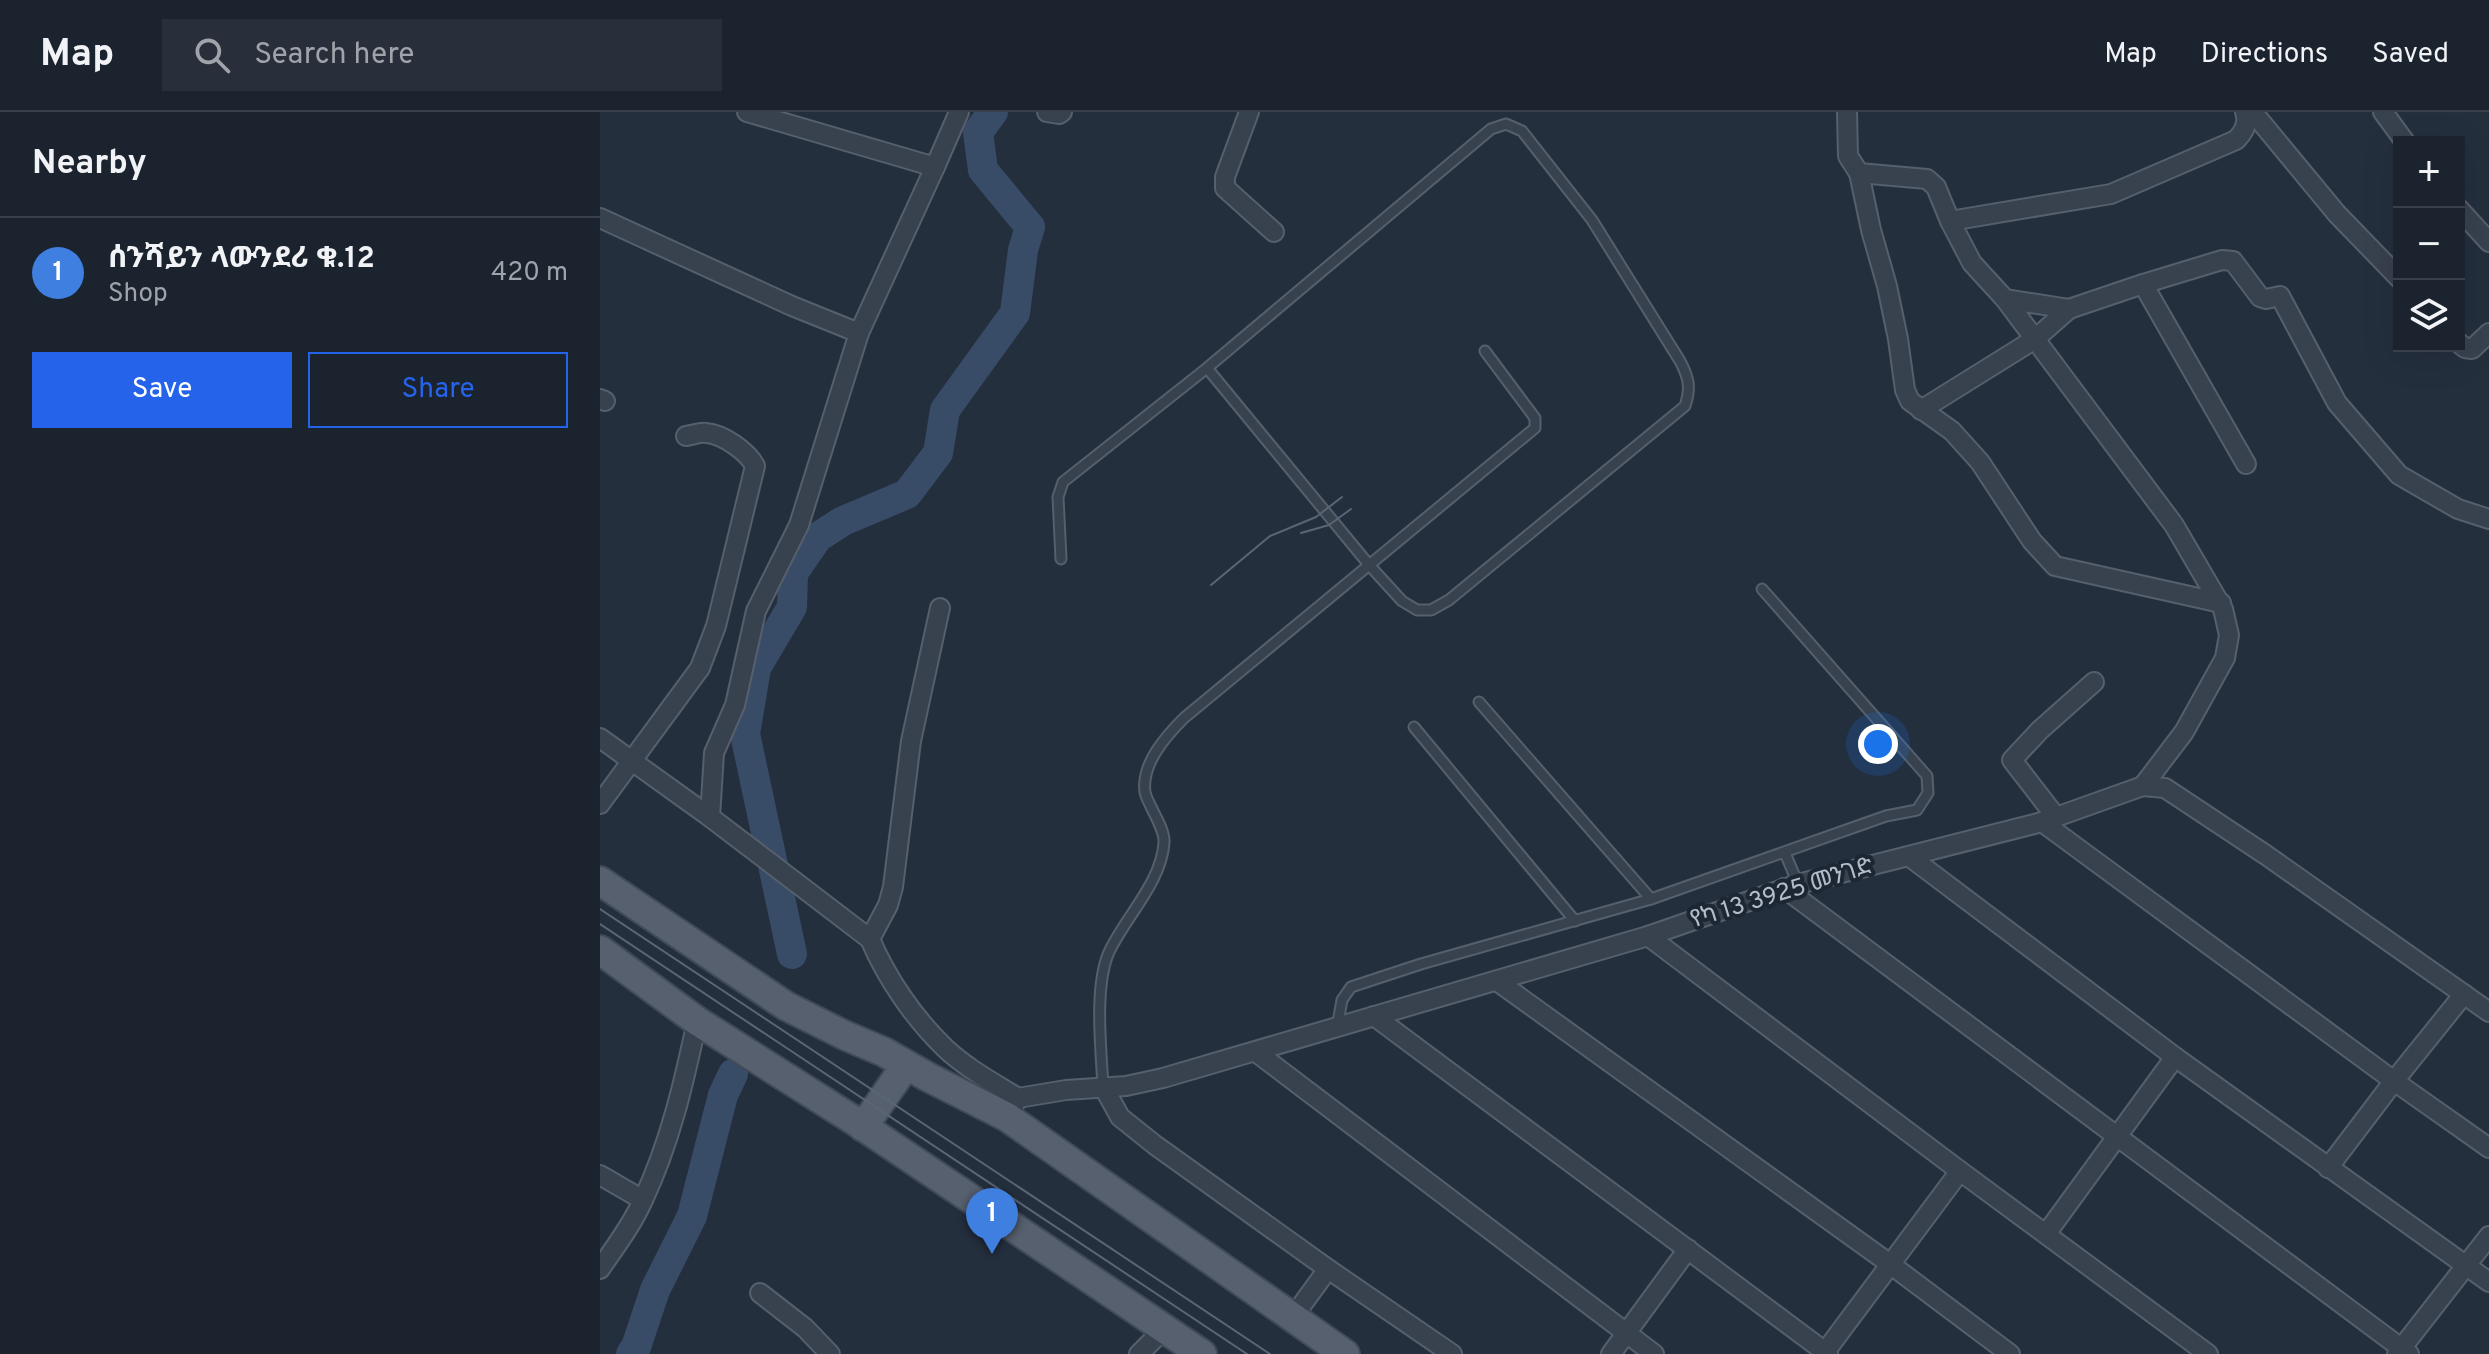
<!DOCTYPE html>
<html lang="en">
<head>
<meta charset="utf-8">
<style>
	body { margin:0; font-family:Overpass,"Noto Sans Ethiopic",sans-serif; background:#282f3a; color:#f1f3f6 }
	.controls { position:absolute; right:24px; top:24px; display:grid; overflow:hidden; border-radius:0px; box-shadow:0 8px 32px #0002 }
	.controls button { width:72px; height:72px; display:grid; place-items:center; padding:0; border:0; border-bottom:2px solid #39404a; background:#1b232e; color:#f1f3f6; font:40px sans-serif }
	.you { position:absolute; left:1278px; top:632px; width:28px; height:28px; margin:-20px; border:6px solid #fff; border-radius:50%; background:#1a73e8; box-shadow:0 0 0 12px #1a73e833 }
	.badge { display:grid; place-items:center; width:52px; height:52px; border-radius:50%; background:#2563eb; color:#fff; font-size:26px; font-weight:700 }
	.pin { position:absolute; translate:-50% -66px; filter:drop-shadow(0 2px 4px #0008) }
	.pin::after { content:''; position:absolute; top:42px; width:28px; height:24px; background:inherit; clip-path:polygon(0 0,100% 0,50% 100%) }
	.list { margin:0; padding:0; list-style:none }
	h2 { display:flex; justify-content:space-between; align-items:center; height:104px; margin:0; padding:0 32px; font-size:34px }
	h2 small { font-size:26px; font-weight:400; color:#a0a4aa }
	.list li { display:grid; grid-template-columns:52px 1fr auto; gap:24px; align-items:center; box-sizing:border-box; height:112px; padding:0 32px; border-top:2px solid #39404a }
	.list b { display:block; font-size:30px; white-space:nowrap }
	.list p { margin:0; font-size:26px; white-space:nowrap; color:#a0a4aa }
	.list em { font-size:26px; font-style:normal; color:#a0a4aa }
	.actions { display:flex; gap:16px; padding:24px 32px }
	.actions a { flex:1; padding:18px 0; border:2px solid #2563eb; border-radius:0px; text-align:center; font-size:28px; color:#2563eb }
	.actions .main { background:#2563eb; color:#fff }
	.icon { flex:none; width:44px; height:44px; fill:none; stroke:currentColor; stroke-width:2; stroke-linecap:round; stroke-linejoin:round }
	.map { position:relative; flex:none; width:1889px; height:1242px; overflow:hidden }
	header { display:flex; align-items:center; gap:48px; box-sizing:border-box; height:112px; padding:0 40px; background:#1b232e; border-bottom:2px solid #39404a }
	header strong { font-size:38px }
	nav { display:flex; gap:44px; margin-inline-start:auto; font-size:28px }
	.search { width:560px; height:72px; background:#282f3a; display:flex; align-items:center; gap:20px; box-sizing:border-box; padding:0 28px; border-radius:0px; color:#a0a4aa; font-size:30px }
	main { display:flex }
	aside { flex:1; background:#1b232e }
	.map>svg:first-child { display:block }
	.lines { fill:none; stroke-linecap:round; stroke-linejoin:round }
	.river { stroke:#394c67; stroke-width:30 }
	.service-casing { stroke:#565f6c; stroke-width:13 }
	.minor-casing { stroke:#565f6c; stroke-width:22 }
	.primary-casing { stroke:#414a57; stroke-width:32 }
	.service { stroke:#38414e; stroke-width:9 }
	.minor { stroke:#38414e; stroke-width:18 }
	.primary { stroke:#56606e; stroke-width:28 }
	.tram { stroke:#5a6575; stroke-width:2 }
	.labels { text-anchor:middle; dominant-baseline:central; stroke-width:8; stroke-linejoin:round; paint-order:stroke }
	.street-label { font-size:24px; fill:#b4bcc9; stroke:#1d2633 }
</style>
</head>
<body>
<header>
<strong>Map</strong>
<div class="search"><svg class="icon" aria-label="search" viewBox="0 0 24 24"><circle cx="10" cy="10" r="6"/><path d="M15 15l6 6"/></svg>Search here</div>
<nav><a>Map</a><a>Directions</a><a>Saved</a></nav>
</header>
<main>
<aside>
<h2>Nearby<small></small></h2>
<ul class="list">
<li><span class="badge" style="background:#3f7fe0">1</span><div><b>ሰንሻይን ላውንደሪ ቁ.12</b><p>Shop</p></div><em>420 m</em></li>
</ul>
<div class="actions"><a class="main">Save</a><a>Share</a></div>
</aside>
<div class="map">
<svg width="1889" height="1242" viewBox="0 0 1889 1242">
	<rect width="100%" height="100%" fill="#242f3e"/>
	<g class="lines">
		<g class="river">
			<path d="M 192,842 L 145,622 L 156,556 L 192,495 L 193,461 L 218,425 L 243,409 L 307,382 L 338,341 L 345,298 L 415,201 L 423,138 L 430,115 L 383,58 L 378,20 L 393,0"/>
			<path d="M 31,1242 L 36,1235 L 55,1178 L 92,1104 L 123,983 L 133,962"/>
		</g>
		<g class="service-casing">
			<g id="service">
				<path d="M 461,447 L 458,385 L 463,370 L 607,256 L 891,17 L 906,12 L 922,19 L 992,108 L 1080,249 C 1089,266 1091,276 1085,294 L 849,488 L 831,498 L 817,498 L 802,489 L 770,454 L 607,256"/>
				<path d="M 879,590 L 1051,787"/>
				<path d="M 814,615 L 975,809"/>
				<path d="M 1185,741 L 1198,772"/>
				<path d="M 737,916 L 742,888 L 751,875 L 821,852 L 1051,787 L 1286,704 L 1317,698 L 1328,681 L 1327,664 L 1162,477"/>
				<path d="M 503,974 C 501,937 494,874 509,840 C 526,804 561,771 564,731 C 565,721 557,707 552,697 C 550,692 546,686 545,680 C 541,652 566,624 584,606 L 935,316 L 935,306 L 885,239"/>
			</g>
		</g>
		<g class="minor-casing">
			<g id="minor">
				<path d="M 147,0 L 335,55 L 359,0"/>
				<path d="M 447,0 L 459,2 L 462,0"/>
				<path d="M 649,0 L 625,65 L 625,76 L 674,120"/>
				<path d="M 1247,0 L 1248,44 L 1259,61 L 1327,67 L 1336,75 L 1350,109"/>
				<path d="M 1783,0 L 1805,30"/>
				<path d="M 1656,4 L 1737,102 L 1799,166"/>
				<path d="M 1259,61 L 1271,118 L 1287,174 L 1298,227 L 1305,278 L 1310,289 L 1352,319 L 1380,350 L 1432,429 L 1455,454 L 1621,491"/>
				<path d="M 1859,97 L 1889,130"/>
				<path d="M 0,106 L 192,194 L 259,221"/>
				<path d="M 1543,172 L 1622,148 L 1633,149 L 1660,185 L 1666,187 L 1680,184 L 1737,291 L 1799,363 L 1858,397 L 1889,407"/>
				<path d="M 1405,187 L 1372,151 L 1350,109 L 1511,82 L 1636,28 C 1644,20 1649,11 1645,0"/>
				<path d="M 1859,231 L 1865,236 L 1872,237 L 1889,221"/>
				<path d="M 0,287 L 5,289"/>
				<path d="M 1321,298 L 1435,227 L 1469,197"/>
				<path d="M 0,626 L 110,705 L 270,827 C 287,867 314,906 345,936 C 366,956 394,971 418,986 L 413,995"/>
				<path d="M 1543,674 L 1584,620 L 1625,546 L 1629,523 L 1623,497 L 1574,413 L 1405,187 L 1469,197 L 1543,172 L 1646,352"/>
				<path d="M 0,692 L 100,556 L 116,514 L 155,354 C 148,340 123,322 106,321 C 100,320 93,323 86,324"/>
				<path d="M 110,705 L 114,641 L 135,593 L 156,499 L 199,413 L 259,221 L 335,55"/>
				<path d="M 1456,705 L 1412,648 L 1440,618 L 1494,570"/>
				<path d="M 1442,710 L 1794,969 L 1889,1036"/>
				<path d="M 1310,745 L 1575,945 L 1889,1170"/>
				<path d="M 1184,776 L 1809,1242"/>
				<path d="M 1048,824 L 1360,1059 L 1608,1242"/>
				<path d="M 270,827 L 288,793 L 293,775 L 311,629 L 340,496"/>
				<path d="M 897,869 L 1290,1152 L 1410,1242"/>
				<path d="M 774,904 L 1228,1242"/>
				<path d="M 656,940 L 1054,1242"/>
				<path d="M 503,974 L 520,1005 L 555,1033 L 728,1157 L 852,1242"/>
				<path d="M 418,986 L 466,978 L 526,974 L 563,966 L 1048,824 L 1198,772 L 1442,710 L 1543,674 L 1565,676 L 1666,743 L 1889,900"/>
				<path d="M 1728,1056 L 1794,969 L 1864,882"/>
				<path d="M 0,1063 L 43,1088"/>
				<path d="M 1446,1122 L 1575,945"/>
				<path d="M 0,1157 C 15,1135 32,1113 43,1088 C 70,1031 84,970 97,909"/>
				<path d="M 160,1181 L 205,1216 L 230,1242"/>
				<path d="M 693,1205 L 728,1157"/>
				<path d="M 1225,1240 L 1360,1059"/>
				<path d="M 539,1242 L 564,1217"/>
				<path d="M 1011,1242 L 1088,1137"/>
				<path d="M 1797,1242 L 1889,1124"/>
			</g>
		</g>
		<g class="primary-casing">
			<g id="primary">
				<path d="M 0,769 L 186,894 L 244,923 L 284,940 L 328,965 L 407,1005 L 745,1242"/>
				<path d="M 0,838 L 97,909 L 255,1009 L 602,1242"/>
				<path d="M 263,1015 L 306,953"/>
			</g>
		</g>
		<use href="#service" class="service"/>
		<use href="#minor" class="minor"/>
		<use href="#primary" class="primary"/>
		<g class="tram">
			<path d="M 701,421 L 729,413 L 751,397"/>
			<path d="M 611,473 L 670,424 L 716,405 L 742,385"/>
			<path d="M 0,797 L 670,1242"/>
			<path d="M 0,812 L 647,1242"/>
		</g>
	</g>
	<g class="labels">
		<g class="street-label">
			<text transform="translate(1182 782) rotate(-17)">የካ 13 3925 መንገድ</text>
		</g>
	</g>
</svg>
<div class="controls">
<button>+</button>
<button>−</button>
<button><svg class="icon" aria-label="layers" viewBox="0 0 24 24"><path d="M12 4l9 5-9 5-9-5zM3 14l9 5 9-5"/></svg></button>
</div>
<div class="you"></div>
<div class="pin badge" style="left:392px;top:1142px;background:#3f7fe0">1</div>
</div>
</main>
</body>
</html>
